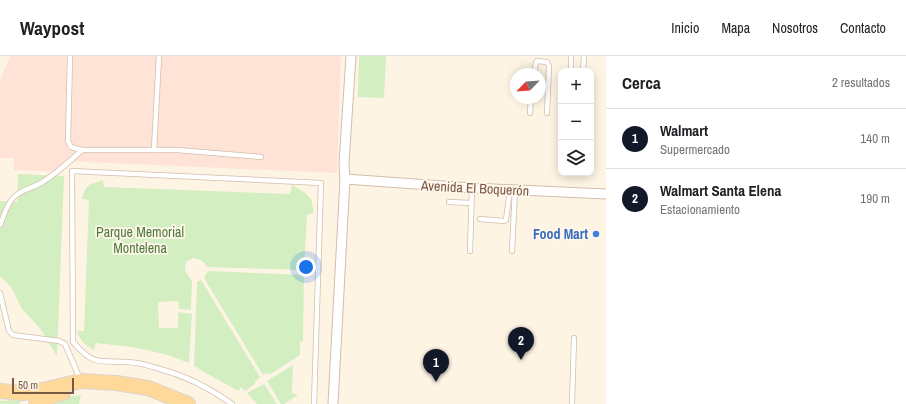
<!DOCTYPE html>
<html lang="es">
<head>
<meta charset="utf-8">
<style>
	body { margin:0; font-family:"Archivo Narrow",sans-serif; background:#f6f6f6; color:#202124 }
	.controls { position:absolute; right:12px; top:12px; display:grid; overflow:hidden; border-radius:8px; box-shadow:0 2px 10px #0003 }
	.controls button { width:36px; height:36px; display:grid; place-items:center; padding:0; border:0; border-bottom:1px solid #e0e0e0; background:#fff; color:#202124; font:20px sans-serif }
	.compass { position:absolute; left:510px; top:12px; width:36px; height:36px; border-radius:50%; background:#fff; box-shadow:0 2px 10px #0003; rotate:245deg }
	.scale { position:absolute; left:12px; bottom:10px; width:62px; box-sizing:border-box; padding-left:4px; border:2px solid #7a5846; border-top:0; font-size:11px; line-height:14px; white-space:nowrap; color:#7a5846; -webkit-text-stroke:3px #fff7ec; paint-order:stroke }
	.you { position:absolute; left:306px; top:211px; width:14px; height:14px; margin:-10px; border:3px solid #fff; border-radius:50%; background:#1a73e8; box-shadow:0 0 0 6px #1a73e833 }
	.badge { display:grid; place-items:center; width:26px; height:26px; border-radius:50%; background:#111827; color:#fff; font-size:13px; font-weight:700 }
	.pin { position:absolute; translate:-50% -33px; filter:drop-shadow(0 1px 2px #0008) }
	.pin::after { content:''; position:absolute; top:21px; width:14px; height:12px; background:inherit; clip-path:polygon(0 0,100% 0,50% 100%) }
	.list { margin:0; padding:0; list-style:none }
	h2 { display:flex; justify-content:space-between; align-items:center; height:52px; margin:0; padding:0 16px; font-size:17px }
	h2 small { font-size:13px; font-weight:400; color:#757577 }
	.list li { display:grid; grid-template-columns:26px 1fr auto; gap:12px; align-items:center; box-sizing:border-box; height:60px; padding:0 16px; border-top:1px solid #e0e0e0 }
	.list b { display:block; font-size:15px; white-space:nowrap }
	.list p { margin:0; font-size:13px; white-space:nowrap; color:#757577 }
	.list em { font-size:13px; font-style:normal; color:#757577 }
	.icon { flex:none; width:22px; height:22px; fill:none; stroke:currentColor; stroke-width:2; stroke-linecap:round; stroke-linejoin:round }
	.map { position:relative; flex:none; width:606px; height:348px; overflow:hidden }
	header { display:flex; align-items:center; gap:24px; box-sizing:border-box; height:56px; padding:0 20px; background:#fff; border-bottom:1px solid #e0e0e0 }
	header strong { font-size:19px }
	nav { display:flex; gap:22px; margin-inline-start:auto; font-size:14px }
	main { display:flex }
	aside { flex:1; background:#fff }
	.map>svg:first-child { display:block }
	.commercial { fill:#ffe3d7 }
	.green { fill:#d3eec0 }
	.lines { fill:none; stroke-linecap:round; stroke-linejoin:round }
	.lane-casing { stroke:#d4bdab; stroke-width:6 }
	.street-casing { stroke:#d4bdab; stroke-width:11 }
	.primary-casing { stroke:#dcd4cf; stroke-width:16 }
	.lane { stroke:#fff; stroke-width:4.5 }
	.street { stroke:#fff; stroke-width:9 }
	.primary { stroke:#ffd99a; stroke-width:14 }
	.shop-dot { fill:#3f7fe0; stroke:#fff7ec; stroke-width:1.5 }
	.labels { text-anchor:middle; dominant-baseline:central; stroke-width:3.5; stroke-linejoin:round; paint-order:stroke }
	.street-label { font-size:14px; fill:#7a5846; stroke:#fff7ec }
	.park-label { font-size:14px; fill:#4e7a3b; stroke:#fff7ec }
	.shop-label { font-size:14px; font-weight:bold; fill:#366cbe; stroke:#fff7ec; text-anchor:end }
</style>
</head>
<body>
<header>
<strong>Waypost</strong>
<nav><a>Inicio</a><a>Mapa</a><a>Nosotros</a><a>Contacto</a></nav>
</header>
<main>
<div class="map">
<svg width="606" height="348" viewBox="0 0 606 348">
	<rect width="100%" height="100%" fill="#fef4e4"/>
	<path class="commercial" d="M 10,0 L 341,0 L 337,117 L 64,105 L 64,116 L 14,114 L 14,102 L 0,102 L 0,24 Z"/>
	<g class="green">
		<path d="M 359,0 L 386,0 L 384,42 L 358,41 Z"/>
		<path d="M 18,118 L 64,120 L 57,300 L 39,271 L 22,253 L 11,231 L 0,220 L 0,145 L 17,146 Z"/>
		<path d="M 103,124 L 104,131 L 290,138 L 292,129 L 304,136 L 311,143 L 314,156 L 307,159 L 304,214 L 207,211 C 204,205 200,203 193,202 L 186,206 L 185,215 L 192,225 L 191,254 L 179,253 L 178,245 L 158,246 L 159,272 L 178,272 L 178,256 L 192,258 L 189,307 L 168,299 L 133,291 L 96,287 L 94,294 C 85,289 80,285 77,275 L 84,275 L 89,144 L 82,143 C 85,129 90,128 103,124 Z"/>
		<path d="M 208,215 L 304,219 L 303,285 L 300,286 L 300,299 L 271,318 L 270,317 L 267,319 L 266,317 L 263,319 L 204,222 Z"/>
		<path d="M 201,224 L 260,321 L 255,326 L 255,328 L 245,335 L 241,331 L 238,335 L 194,310 L 197,226 Z"/>
		<path d="M 293,309 L 292,337 L 298,339 L 284,348 L 281,348 L 267,325 Z"/>
		<path d="M 264,328 L 277,348 L 257,348 L 247,337 Z"/>
		<path d="M 81,339 L 79,348 L 44,348 L 59,342 Z"/>
		<path d="M 14,344 L 21,345 L 19,348 L 0,348 L 0,345 Z"/>
	</g>
	<g class="lines">
		<g class="lane-casing">
			<g id="lane">
				<path d="M 70,0 L 68,85 L 71,91 L 82,94 L 177,94 L 261,101"/>
				<path d="M 571,0 L 571,15"/>
				<path d="M 583,15 L 584,0"/>
				<path d="M 534,18 L 536,6 L 537,5 L 547,6 L 549,10 L 547,57"/>
				<path d="M 530,57 L 531,42"/>
				<path d="M 154,94 L 159,0"/>
				<path d="M 449,146 L 471,147"/>
				<path d="M 480,163 L 504,165 L 506,164 L 510,134"/>
				<path d="M 0,169 C 4,160 6,149 14,141 C 21,134 32,132 41,127 C 56,118 69,106 82,94"/>
				<path d="M 470,195 L 472,132"/>
				<path d="M 512,195 L 515,134"/>
				<path d="M 0,237 L 9,275 L 13,279 L 59,285 L 65,288 L 80,323"/>
				<path d="M 232,348 C 211,333 186,320 160,313 C 150,310 138,306 127,306 C 98,304 95,311 73,286 L 72,115 L 321,127 L 314,348"/>
				<path d="M 572,348 L 574,282"/>
			</g>
		</g>
		<g class="street-casing">
			<g id="street">
				<path d="M 345,123 L 472,132 L 606,138"/>
				<path d="M 333,348 L 345,123 L 344,107 L 351,0"/>
			</g>
		</g>
		<g class="primary-casing">
			<g id="primary">
				<path d="M 0,335 L 23,337 L 34,336 L 81,325 L 116,327 L 148,332 L 188,348"/>
				<path d="M 36,348 L 57,338 L 63,337"/>
			</g>
		</g>
		<use href="#lane" class="lane"/>
		<use href="#street" class="street"/>
		<use href="#primary" class="primary"/>
	</g>
	<circle class="shop-dot" cx="596" cy="178" r="4"/>
	<g class="labels">
		<g class="street-label">
			<text transform="translate(475 132) rotate(3)">Avenida El Boquerón</text>
		</g>
		<g class="park-label">
			<text x="140" y="176">Parque Memorial<tspan x="140" dy="16">Montelena</tspan></text>
		</g>
		<g class="shop-label">
			<text x="588" y="178">Food Mart</text>
		</g>
	</g>
</svg>
<div class="controls">
<button>+</button>
<button>−</button>
<button><svg class="icon" aria-label="layers" viewBox="0 0 24 24"><path d="M12 4l9 5-9 5-9-5zM3 14l9 5 9-5"/></svg></button>
</div>
<svg class="compass" viewBox="-18 -18 36 36"><path d="M0-13l5 13h-10z" fill="#e53935"/><path d="M0 13l5-13h-10z" fill="#757577"/></svg>
<div class="scale">50 m</div>
<div class="you"></div>
<div class="pin badge" style="left:436px;top:326px">1</div>
<div class="pin badge" style="left:521px;top:304px">2</div>
</div>
<aside>
<h2>Cerca<small>2 resultados</small></h2>
<ul class="list">
<li><span class="badge">1</span><div><b>Walmart</b><p>Supermercado</p></div><em>140 m</em></li>
<li><span class="badge">2</span><div><b>Walmart Santa Elena</b><p>Estacionamiento</p></div><em>190 m</em></li>
</ul>
</aside>
</main>
</body>
</html>
